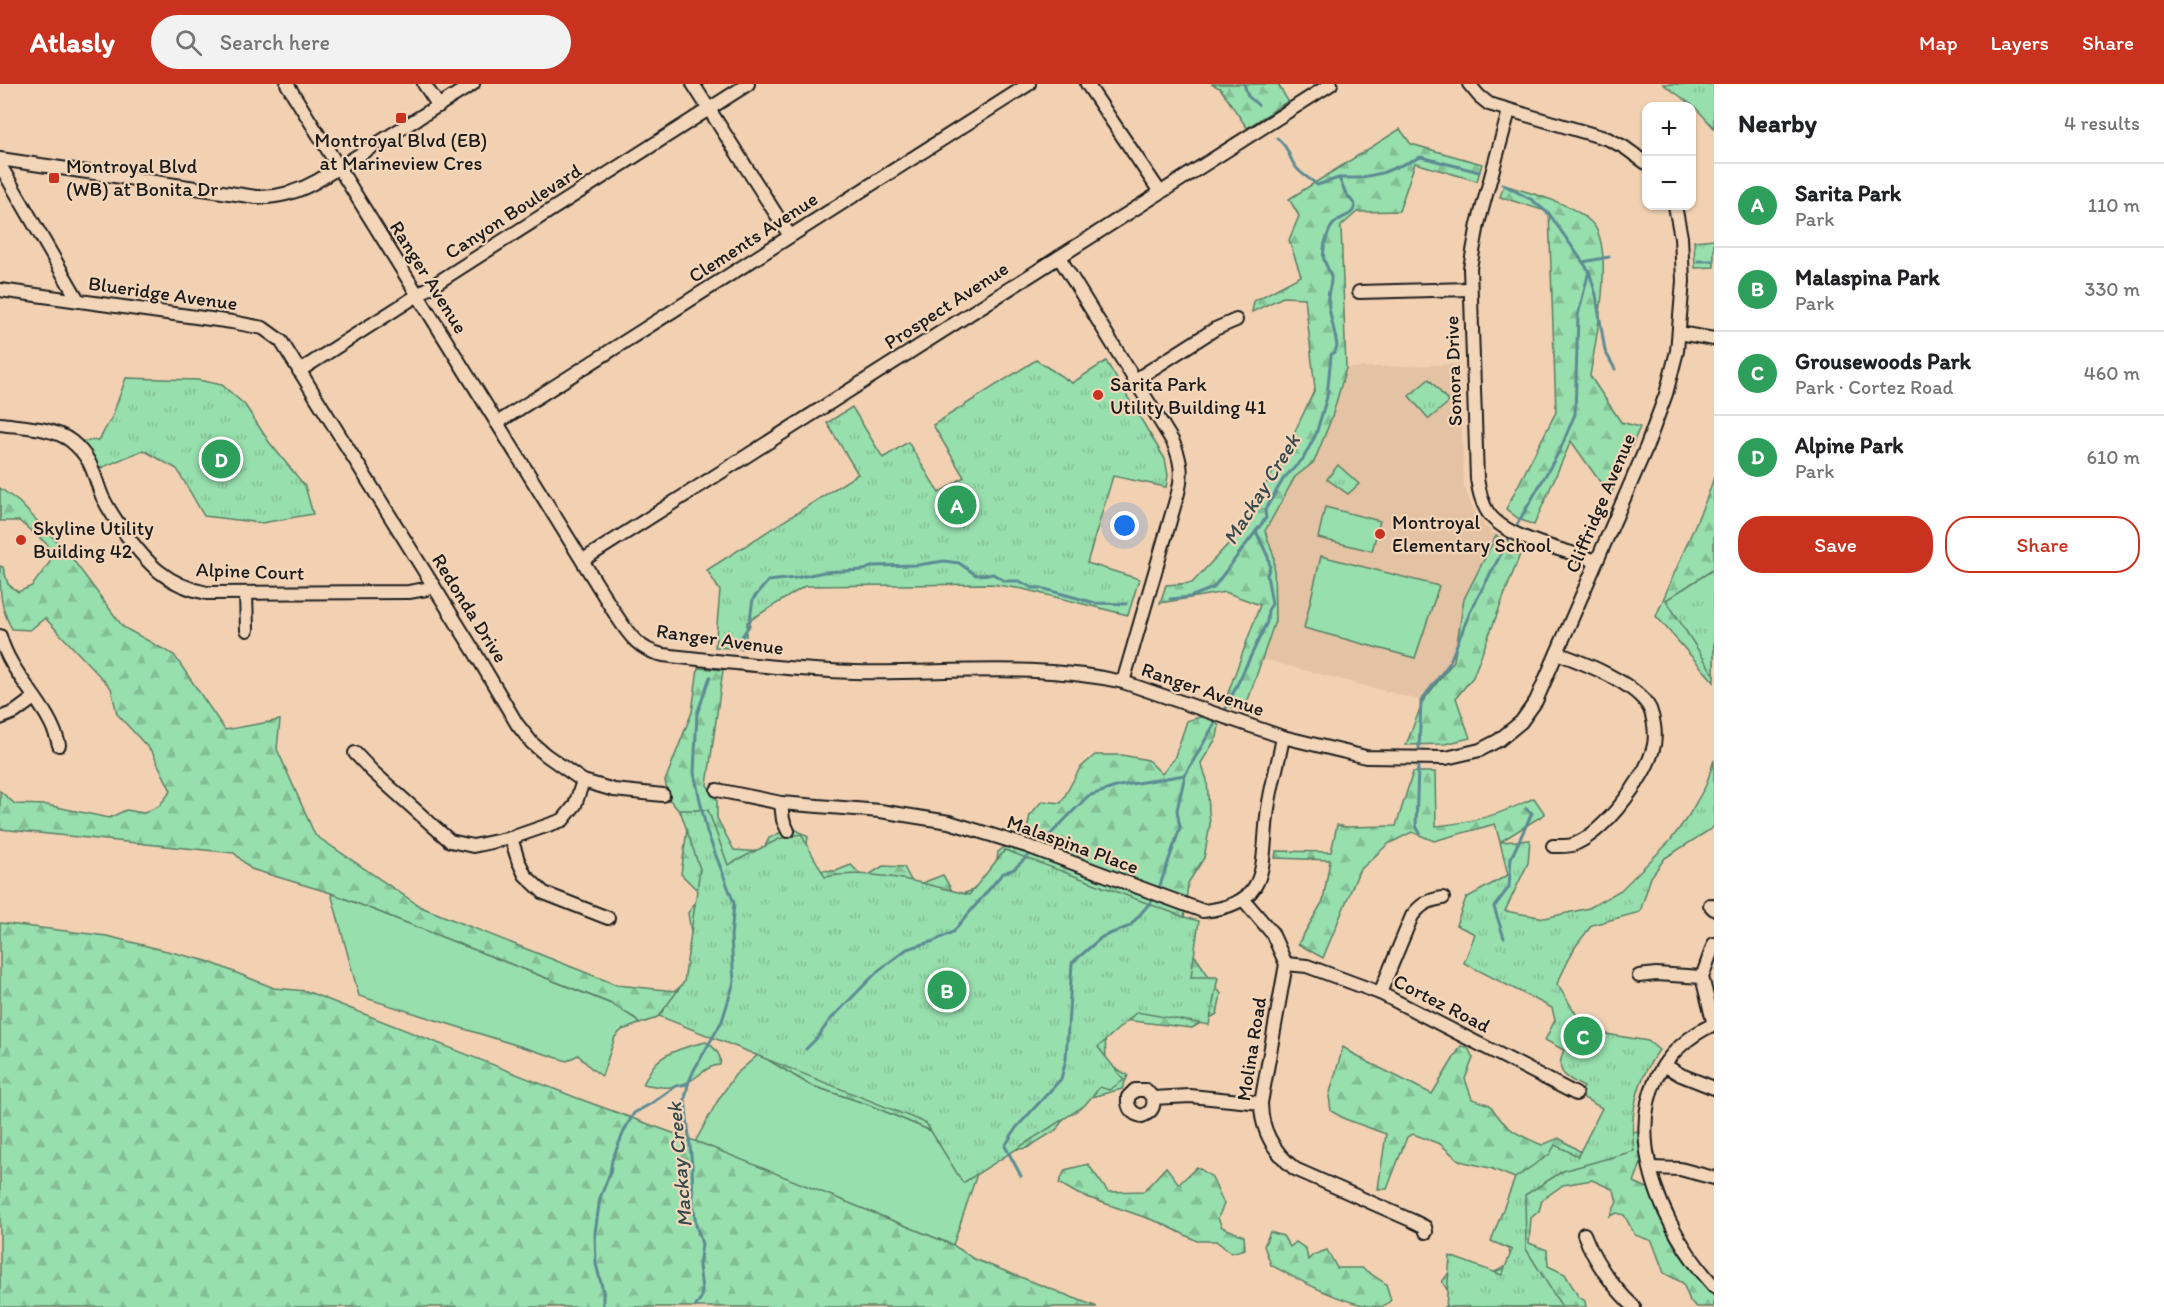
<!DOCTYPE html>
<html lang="en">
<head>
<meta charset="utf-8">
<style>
	body { margin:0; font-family:Itim,sans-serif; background:#f2f2f2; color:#202124 }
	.controls { position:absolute; right:18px; top:18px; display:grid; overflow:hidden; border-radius:12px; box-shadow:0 2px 4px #0004 }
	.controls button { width:54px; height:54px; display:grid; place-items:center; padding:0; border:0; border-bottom:2px solid #e0e0e0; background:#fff; color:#202124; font:30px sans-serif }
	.you { position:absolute; left:1125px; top:442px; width:21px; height:21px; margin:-15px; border:4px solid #fff; border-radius:50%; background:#1a73e8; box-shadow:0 0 0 9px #1a73e833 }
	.badge { display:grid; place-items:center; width:39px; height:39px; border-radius:50%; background:#c8321e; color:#fff; font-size:20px; font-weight:700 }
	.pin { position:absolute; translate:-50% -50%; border:3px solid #fff; box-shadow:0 2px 6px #0006 }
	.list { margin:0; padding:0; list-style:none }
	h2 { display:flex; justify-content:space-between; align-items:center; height:78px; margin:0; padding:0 24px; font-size:26px }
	h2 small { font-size:20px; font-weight:400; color:#757577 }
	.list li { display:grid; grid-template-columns:39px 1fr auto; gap:18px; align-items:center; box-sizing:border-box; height:84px; padding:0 24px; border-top:2px solid #e0e0e0 }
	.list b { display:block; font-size:22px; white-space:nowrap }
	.list p { margin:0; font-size:20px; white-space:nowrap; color:#757577 }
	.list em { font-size:20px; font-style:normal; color:#757577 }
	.actions { display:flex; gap:12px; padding:18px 24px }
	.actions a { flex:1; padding:14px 0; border:2px solid #c8321e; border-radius:24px; text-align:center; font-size:21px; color:#c8321e }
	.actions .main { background:#c8321e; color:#fff }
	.icon { flex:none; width:33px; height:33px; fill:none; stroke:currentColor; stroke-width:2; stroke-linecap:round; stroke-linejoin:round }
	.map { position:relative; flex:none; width:1714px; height:1223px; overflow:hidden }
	header { display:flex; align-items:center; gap:36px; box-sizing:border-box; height:84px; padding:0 30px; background:#c8321e; color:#fff }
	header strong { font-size:28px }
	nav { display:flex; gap:33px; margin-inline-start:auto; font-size:21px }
	.search { width:420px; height:54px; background:#f2f2f2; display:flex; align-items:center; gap:15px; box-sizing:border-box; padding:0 21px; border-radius:33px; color:#757577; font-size:22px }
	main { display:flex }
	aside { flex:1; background:#fff }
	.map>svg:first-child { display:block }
	.built { fill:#e4c2a4 }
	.green { fill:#97dfad; stroke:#5a7e64; stroke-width:1.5 }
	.forest { fill:url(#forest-firs); stroke:#5a7e64; stroke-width:1.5 }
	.park { fill:url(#park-tufts); stroke:#5a7e64; stroke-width:1.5 }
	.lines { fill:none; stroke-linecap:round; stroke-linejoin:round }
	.stream { stroke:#5c8b93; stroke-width:3 }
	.minor-casing { stroke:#1c1c1c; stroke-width:16 }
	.minor { stroke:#f3d6b9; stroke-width:12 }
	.poi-dot { fill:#c8321e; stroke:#f3d6b9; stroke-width:2 }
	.labels { text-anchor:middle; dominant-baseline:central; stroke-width:4.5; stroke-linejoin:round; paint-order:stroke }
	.poi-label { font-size:20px; fill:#1c1c1c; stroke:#f3d6b9; text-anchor:start }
	.street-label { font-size:20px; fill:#1c1c1c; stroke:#f3d6b9 }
	.water-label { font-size:21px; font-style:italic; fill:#364a4e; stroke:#f3d6b9 }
</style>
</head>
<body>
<header>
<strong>Atlasly</strong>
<div class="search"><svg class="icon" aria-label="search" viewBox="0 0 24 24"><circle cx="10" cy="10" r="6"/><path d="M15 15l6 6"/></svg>Search here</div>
<nav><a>Map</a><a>Layers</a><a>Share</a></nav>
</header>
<main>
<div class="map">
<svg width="1714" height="1223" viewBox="0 0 1714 1223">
	<defs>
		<pattern id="forest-firs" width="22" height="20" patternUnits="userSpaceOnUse" patternTransform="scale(1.5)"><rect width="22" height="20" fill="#97dfad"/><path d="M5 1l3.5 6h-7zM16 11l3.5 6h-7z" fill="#82bf94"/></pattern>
		<pattern id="park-tufts" width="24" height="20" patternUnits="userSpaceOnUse" patternTransform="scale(1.5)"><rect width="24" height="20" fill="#97dfad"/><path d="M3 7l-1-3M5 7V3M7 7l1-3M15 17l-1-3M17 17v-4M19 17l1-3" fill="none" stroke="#82bf94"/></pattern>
	</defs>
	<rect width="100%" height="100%" fill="#f2d1b3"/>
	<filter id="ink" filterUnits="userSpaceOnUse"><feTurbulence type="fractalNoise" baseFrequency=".0167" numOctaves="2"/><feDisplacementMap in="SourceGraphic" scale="12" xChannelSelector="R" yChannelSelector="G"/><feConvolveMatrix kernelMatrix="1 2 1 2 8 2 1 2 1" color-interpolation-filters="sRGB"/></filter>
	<g filter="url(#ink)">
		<path class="built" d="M 1459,280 L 1464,402 L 1474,427 L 1484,441 L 1496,452 L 1464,515 L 1454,577 L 1423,617 L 1262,575 L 1275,537 L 1274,473 L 1265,448 L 1295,393 L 1314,378 L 1332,333 L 1346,284 Z"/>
		<g class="green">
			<path d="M 1325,423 L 1380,437 L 1372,467 L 1318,454 Z"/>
			<path d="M 1321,472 L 1439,502 L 1415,574 L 1304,544 Z"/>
			<path d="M 331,809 L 614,921 L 636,935 L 639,940 L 622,946 L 615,953 L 602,992 L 592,985 L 578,971 L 567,977 L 359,912 Z"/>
			<path d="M 706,958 C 714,963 722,971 720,981 C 707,981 698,994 686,999 C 671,1006 658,1003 643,1000 C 647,994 650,985 656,979 C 666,968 691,961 706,958 Z"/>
			<path d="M 759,970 L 810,1001 L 867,1020 L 984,1069 L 953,1161 L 695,1058 L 717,1018 L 735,991 Z"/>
		</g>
		<g class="forest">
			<path d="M 1211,0 L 1278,0 L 1288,17 L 1247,44 L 1220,4 Z"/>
			<path d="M 1400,45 L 1411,60 L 1482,80 L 1477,97 L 1415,79 L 1399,127 L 1357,128 L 1341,142 L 1346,284 L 1332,333 L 1314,378 L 1295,393 L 1265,447 L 1274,473 L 1275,537 L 1244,628 L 1224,620 L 1260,521 L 1225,508 L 1160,519 L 1166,501 L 1192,499 L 1232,456 L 1285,368 L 1315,305 L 1305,214 L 1283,213 L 1252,228 L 1254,217 L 1301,192 L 1289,156 L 1299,132 L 1289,115 Z"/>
			<path d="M 1504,101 C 1532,110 1571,118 1592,139 C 1616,164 1595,259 1590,292 L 1621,338 L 1640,343 L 1610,412 L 1571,357 L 1534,441 L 1519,435 L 1506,425 L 1556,328 L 1549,128 L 1500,113 Z"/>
			<path d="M 1714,393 L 1714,598 L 1656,532 L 1708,411 Z"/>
			<path d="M 0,404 L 19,418 L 68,469 L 123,543 L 174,571 L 225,646 L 280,636 L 277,665 L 315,751 L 421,823 L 617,901 L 675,907 L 689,895 L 694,868 L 688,829 L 701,810 L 681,790 L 688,738 L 669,715 L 665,697 L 692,628 L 698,584 L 723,586 L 707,701 L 717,715 L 717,734 L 734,766 L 762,768 L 769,754 L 792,743 L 808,753 L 806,767 L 814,786 L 836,787 L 851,781 L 864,794 L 883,782 L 904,783 L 914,802 L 943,791 L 955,812 L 977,805 L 996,787 L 998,768 L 1027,746 L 1030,731 L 1042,717 L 1061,719 L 1080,684 L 1095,671 L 1122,671 L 1148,676 L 1162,690 L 1174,675 L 1187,637 C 1203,632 1207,628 1219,642 L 1217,653 L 1201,679 L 1207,696 L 1210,741 L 1204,774 L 1188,799 L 1182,853 L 1221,910 L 1217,930 L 1192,944 L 1115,935 L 1105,947 L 1106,980 L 1128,991 L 1122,1005 L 1076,1017 L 1056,1046 L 1027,1064 L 984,1069 L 867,1020 L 810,1001 L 676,921 L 654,935 L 639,940 L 636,935 L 612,920 L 331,809 L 251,785 L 234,769 L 0,745 L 0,707 L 15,720 L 47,721 L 109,734 L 126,726 L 144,729 L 159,722 L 171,707 L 152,668 L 117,630 L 111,604 L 45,534 L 30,546 L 12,545 C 0,523 0,509 0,482 L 3,483 L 8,500 L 18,508 L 32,502 L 50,478 L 48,461 L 19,437 L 0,437 Z"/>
			<path d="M 1496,452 L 1522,465 L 1473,593 L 1456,614 L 1470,654 L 1445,660 L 1406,661 L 1423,617 L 1454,577 L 1464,515 Z"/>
			<path d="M 1413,688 L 1435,688 L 1436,742 C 1475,738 1499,731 1534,714 L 1545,730 L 1500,758 L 1495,740 L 1434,757 L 1412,748 L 1388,760 L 1359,787 L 1323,874 L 1298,860 L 1323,817 L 1330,776 L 1275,774 L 1276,767 L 1331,768 L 1337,741 L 1346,743 L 1396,742 Z"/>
			<path d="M 0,839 L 107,852 L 207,877 L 274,904 L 306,907 L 577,1014 L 703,1060 L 953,1161 L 974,1175 L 1097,1223 L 0,1223 Z"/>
			<path d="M 1461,962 L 1468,964 L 1473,974 L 1465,995 L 1472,1015 L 1490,1021 C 1505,1045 1516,1050 1542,1061 L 1559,1054 L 1584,1070 L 1618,1050 L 1638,1047 L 1643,1074 L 1634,1098 L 1650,1105 C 1666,1143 1684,1180 1714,1208 L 1714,1223 L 1697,1223 L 1690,1217 L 1683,1199 L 1664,1189 L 1652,1157 L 1635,1151 L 1624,1131 L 1617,1129 L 1610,1132 L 1617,1118 L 1614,1106 L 1592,1096 L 1563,1101 L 1542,1116 L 1539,1127 L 1531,1134 L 1529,1159 L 1547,1166 L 1548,1182 L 1565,1190 L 1578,1212 L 1585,1217 L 1586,1223 L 1444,1223 L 1453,1214 L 1442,1198 L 1456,1179 L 1487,1192 L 1513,1179 L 1504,1152 L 1514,1112 L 1515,1094 L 1490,1084 L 1460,1077 L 1440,1060 L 1413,1050 L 1407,1053 L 1387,1105 L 1378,1105 L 1386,1050 L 1345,1035 L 1331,1027 L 1329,1012 L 1343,963 L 1360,974 L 1432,1010 Z"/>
			<path d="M 1088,1080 L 1108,1108 L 1144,1107 L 1166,1083 L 1179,1100 L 1197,1083 L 1212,1093 L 1224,1120 L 1218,1134 L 1222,1143 L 1244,1152 L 1245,1165 L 1231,1169 L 1216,1157 L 1197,1157 L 1161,1139 L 1078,1110 L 1059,1099 L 1065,1086 Z"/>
			<path d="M 1270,1148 L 1283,1152 L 1290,1163 L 1296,1158 L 1306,1165 L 1308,1176 L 1313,1171 L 1327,1166 L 1337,1184 L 1362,1184 L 1386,1200 L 1391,1216 C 1388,1219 1384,1222 1380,1223 C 1348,1223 1299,1196 1271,1181 L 1264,1162 Z"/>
		</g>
		<g class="park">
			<path d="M 1663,0 L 1714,0 L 1714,44 L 1695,23 Z"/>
			<path d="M 1714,155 L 1714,183 L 1695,184 L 1694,157 Z"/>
			<path d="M 1036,276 L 1072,299 L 1106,277 L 1165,375 L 1168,391 L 1166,403 L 1113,392 L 1087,479 L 1139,495 L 1128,531 L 1023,505 L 991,500 L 805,502 L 747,538 L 745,565 L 715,563 L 720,507 L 707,486 L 858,390 L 827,339 L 852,323 L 883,374 L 908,358 L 939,409 L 964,393 L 933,341 Z"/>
			<path d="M 126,294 L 198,296 L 222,301 L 245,321 L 269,358 L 305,402 L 313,430 L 262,439 L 204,432 L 177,385 L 143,366 L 101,384 L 71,358 L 99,356 L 112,333 Z"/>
			<path d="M 1429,295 L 1449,318 L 1429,335 L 1409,312 Z"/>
			<path d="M 1338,381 L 1359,400 L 1348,410 L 1327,395 Z"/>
			<path d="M 1714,485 L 1714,591 L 1666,516 Z"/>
			<path d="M 1714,676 L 1714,743 L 1665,774 L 1651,793 L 1640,828 L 1592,841 L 1575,863 L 1557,900 L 1578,933 L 1606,950 L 1648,957 L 1659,966 C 1637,995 1629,1031 1634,1067 L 1563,1087 L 1525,1111 L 1526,1165 L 1562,1223 L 1446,1223 L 1450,1172 L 1502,1191 L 1512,1166 L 1491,1157 L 1515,1094 L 1550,1070 L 1555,1061 L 1578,1072 L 1602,1024 L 1580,1012 L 1584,1003 C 1566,993 1554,990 1564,966 L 1545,956 L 1555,936 L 1552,924 L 1464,879 L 1475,850 L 1456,841 L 1466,814 L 1508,791 L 1500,758 L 1530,756 L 1528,779 L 1505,827 L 1545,834 L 1589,824 L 1621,806 L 1670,757 L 1689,731 L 1706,701 Z"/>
			<path d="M 680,726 L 708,726 L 728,781 L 779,755 L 801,750 L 825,793 C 872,784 923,799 969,811 L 1005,766 L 1184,833 L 1199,837 L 1191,893 L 1218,893 L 1209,941 L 1137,928 L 1098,963 L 1124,996 L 1109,1006 L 1100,1003 L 1084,1022 L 963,1099 L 926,1039 L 659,932 L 684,898 L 700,785 Z"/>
		</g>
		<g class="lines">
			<g class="stream">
				<path d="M 1244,0 L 1248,12 L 1258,21"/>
				<path d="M 1339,94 L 1358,94 L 1382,89 L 1421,73 L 1479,88"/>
				<path d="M 1502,100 L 1532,116 L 1550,131 L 1589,187 L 1596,211 L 1605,267 L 1615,285"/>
				<path d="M 1698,177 L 1714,177"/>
				<path d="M 1583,178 L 1609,173"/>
				<path d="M 1514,446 L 1560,366 L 1575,330 L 1578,231 L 1589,187"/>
				<path d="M 1170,515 L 1190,513 L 1213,504 L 1266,434 L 1265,426 L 1284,394 L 1303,375 L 1316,350 L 1327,313 L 1331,271 L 1335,267 L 1337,262 C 1335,247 1329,230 1328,216 C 1327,208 1332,202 1331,193 C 1330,187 1326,182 1324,176 C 1322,165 1326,154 1330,145 C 1338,130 1353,135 1355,121 L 1345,108 L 1339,94 L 1317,101 C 1310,94 1301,91 1295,82 C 1287,70 1290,65 1277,54"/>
				<path d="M 737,560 L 749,542 L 753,515 L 768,497 L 795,494 L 824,488 L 864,486 L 873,482 L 918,481 L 944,477 L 959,479 L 976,491 L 993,490 L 1005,497 L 1019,497 L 1033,504 L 1041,504 L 1095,519 L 1126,520"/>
				<path d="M 1226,624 L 1267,538 L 1268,526 L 1272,520 L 1267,491 L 1270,482 L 1268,473 L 1256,447"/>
				<path d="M 1419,666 L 1421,617 L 1449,580 L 1470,528 L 1511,451"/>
				<path d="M 1418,683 L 1416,742 L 1420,749"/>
				<path d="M 1042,759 L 1088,712 L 1119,702 L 1185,691"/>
				<path d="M 1158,807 L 1180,744 L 1177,726 L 1185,691 L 1215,639"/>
				<path d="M 1504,854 L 1494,823 L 1509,803 L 1511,774 L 1532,729 L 1526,725"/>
				<path d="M 806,965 L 818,953 L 829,937 L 878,887 L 907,865 L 934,857 L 953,848 L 1002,790 L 1014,785 L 1028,772"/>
				<path d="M 1021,1092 L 1005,1062 L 1016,1044 L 1061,995 L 1066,975 L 1072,879 L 1102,853 L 1130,842 L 1155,813"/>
				<path d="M 603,1223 L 603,1207 L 596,1180 L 595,1149 L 600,1114 L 610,1089 L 612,1076 L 625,1045 L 634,1029 L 652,1019 L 676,1002 L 688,1000"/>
				<path d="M 695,1223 L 701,1214 L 702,1205 L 699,1182 L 702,1160 L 696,1141 L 693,1117 L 692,1081 L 685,1015 L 688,1000 L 694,986 L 722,937 L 734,898 L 731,853 L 734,819 L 707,748 L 694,689 L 697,630 L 710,593"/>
			</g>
			<g class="minor-casing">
				<g id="minor">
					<path d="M 287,0 L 616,531 C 629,551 639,566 663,571 C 726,578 790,586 854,588 C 944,590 1034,578 1123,598 L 1283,653 L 1366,673 L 1446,674 L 1480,666 L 1499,656 L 1521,638 L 1536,617 L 1646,364 L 1666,310 L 1677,267 L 1683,197 L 1681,153 L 1675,122"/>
					<path d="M 424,0 L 439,22"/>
					<path d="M 693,0 L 790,152"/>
					<path d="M 1087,0 L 1160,108"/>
					<path d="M 1469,0 L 1479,12 L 1489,20 L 1608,55 L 1624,63 L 1646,79"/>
					<path d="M 1509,27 L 1478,140 L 1470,184 L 1477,395 C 1479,406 1481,417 1487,427 C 1505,456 1566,465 1596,477"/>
					<path d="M 0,75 L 256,113 C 278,114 298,108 317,97 L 473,0"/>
					<path d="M 0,81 L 78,216"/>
					<path d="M 1059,173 L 1173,358 C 1181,376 1183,390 1178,409 L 1123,598"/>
					<path d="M 0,206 L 232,238 L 263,244 L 281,257 L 474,567 L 517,640 L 532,659 L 546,671 L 583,697 L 614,706 L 663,711"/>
					<path d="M 1359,208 L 1469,205"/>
					<path d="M 1679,249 L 1714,255"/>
					<path d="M 299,287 L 748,0"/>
					<path d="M 1135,296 L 1215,245 L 1236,236"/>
					<path d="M 497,339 L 1029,0"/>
					<path d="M 0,340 C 22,343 53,343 71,357 C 93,375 93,390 102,412 C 108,425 116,436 124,448 C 148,480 166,501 207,509 L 409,508 L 426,505 L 433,501"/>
					<path d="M 583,476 L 1331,0"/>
					<path d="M 246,509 L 247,546"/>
					<path d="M 0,552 C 11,593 49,620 59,661"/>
					<path d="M 0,634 L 15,628 L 34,614"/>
					<path d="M 355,669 L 373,688 L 450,757 L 473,762 L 511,754 L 563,736 L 575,721 L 583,697"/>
					<path d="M 717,706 L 781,719 L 880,727 L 949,738 L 1027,762 L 1203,827 C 1274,820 1260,778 1268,725 C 1271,701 1279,677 1283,653"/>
					<path d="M 781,719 L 783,736 L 788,747"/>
					<path d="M 511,754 L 518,776 L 525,791 L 544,809 L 608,834"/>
					<path d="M 1553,762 C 1560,762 1568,763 1575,760 C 1605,747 1647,693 1654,661 C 1656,650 1654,635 1650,625 C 1637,599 1584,579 1557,569"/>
					<path d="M 1243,815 L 1272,849 L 1286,880 L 1261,1019 C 1261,1047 1274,1068 1295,1085 L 1413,1137 L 1425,1143 L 1426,1148"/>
					<path d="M 1710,821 L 1714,825"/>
					<path d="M 1286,880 L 1307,882 L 1380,909 L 1576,1010"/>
					<path d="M 1639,892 L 1656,890 L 1702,893"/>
					<path d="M 1380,909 L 1412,832 C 1421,820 1429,816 1443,814"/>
					<path d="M 1714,940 C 1600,994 1648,1130 1714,1202"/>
					<path d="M 1714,941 L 1702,893 L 1714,860"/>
					<path d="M 1664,981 L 1681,991 L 1714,1004"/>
					<path d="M 1153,1014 L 1146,1006 L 1135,1006 L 1128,1013 C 1127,1024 1132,1030 1142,1032 C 1150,1029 1155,1024 1153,1014 L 1190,1012 L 1261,1019"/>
					<path d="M 1651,1084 L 1680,1085 L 1714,1094"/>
					<path d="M 1584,1150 C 1595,1179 1612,1202 1634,1223"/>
				</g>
			</g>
			<use href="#minor" class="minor"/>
		</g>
	</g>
	<g class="poi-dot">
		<rect x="395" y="28" width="12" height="12" rx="3"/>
		<rect x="48" y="88" width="12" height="12" rx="3"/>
		<circle cx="1098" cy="311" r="6"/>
		<circle cx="1380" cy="450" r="6"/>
		<circle cx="21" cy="456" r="6"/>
	</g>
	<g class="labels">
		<g class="poi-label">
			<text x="401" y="56" text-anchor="middle">Montroyal Blvd (EB)<tspan x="401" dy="23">at Marineview Cres</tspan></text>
			<text x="66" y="82">Montroyal Blvd<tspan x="66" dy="23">(WB) at Bonita Dr</tspan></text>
			<text x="1110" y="300">Sarita Park<tspan x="1110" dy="23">Utility Building 41</tspan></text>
			<text x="1392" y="438">Montroyal<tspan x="1392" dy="23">Elementary School</tspan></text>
			<text x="33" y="444">Skyline Utility<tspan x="33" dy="23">Building 42</tspan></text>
		</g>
		<g class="street-label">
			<text transform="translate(513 127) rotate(-33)">Canyon Boulevard</text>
			<text transform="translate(753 153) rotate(-33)">Clements Avenue</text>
			<text transform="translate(429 193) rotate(58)">Ranger Avenue</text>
			<text transform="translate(163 209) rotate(8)">Blueridge Avenue</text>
			<text transform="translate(946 221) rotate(-33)">Prospect Avenue</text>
			<text transform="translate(1453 287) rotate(-92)">Sonora Drive</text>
			<text transform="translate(1600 419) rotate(-67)">Cliffridge Avenue</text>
			<text transform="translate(250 487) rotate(2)">Alpine Court</text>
			<text transform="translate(470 524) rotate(58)">Redonda Drive</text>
			<text transform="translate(720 555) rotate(8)">Ranger Avenue</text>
			<text transform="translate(1203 605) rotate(19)">Ranger Avenue</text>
			<text transform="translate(1073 760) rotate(20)">Malaspina Place</text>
			<text transform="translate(1442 919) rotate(27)">Cortez Road</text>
			<text transform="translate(1251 965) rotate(-81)">Molina Road</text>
		</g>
		<g class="water-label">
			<text transform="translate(1261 405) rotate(-58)">Mackay Creek</text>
			<text transform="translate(679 1081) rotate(-95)">Mackay Creek</text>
		</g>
	</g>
</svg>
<div class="controls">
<button>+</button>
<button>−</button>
</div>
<div class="you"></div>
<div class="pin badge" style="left:957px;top:421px;background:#2e9e5b">A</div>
<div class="pin badge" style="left:947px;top:906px;background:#2e9e5b">B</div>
<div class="pin badge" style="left:1583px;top:952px;background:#2e9e5b">C</div>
<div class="pin badge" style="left:221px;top:375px;background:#2e9e5b">D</div>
</div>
<aside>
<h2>Nearby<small>4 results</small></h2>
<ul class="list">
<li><span class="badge" style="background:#2e9e5b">A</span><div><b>Sarita Park</b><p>Park</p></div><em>110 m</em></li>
<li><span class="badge" style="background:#2e9e5b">B</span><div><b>Malaspina Park</b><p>Park</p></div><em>330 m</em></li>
<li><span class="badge" style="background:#2e9e5b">C</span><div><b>Grousewoods Park</b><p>Park · Cortez Road</p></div><em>460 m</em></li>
<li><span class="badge" style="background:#2e9e5b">D</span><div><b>Alpine Park</b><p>Park</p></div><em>610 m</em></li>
</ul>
<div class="actions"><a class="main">Save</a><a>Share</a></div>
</aside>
</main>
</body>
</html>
